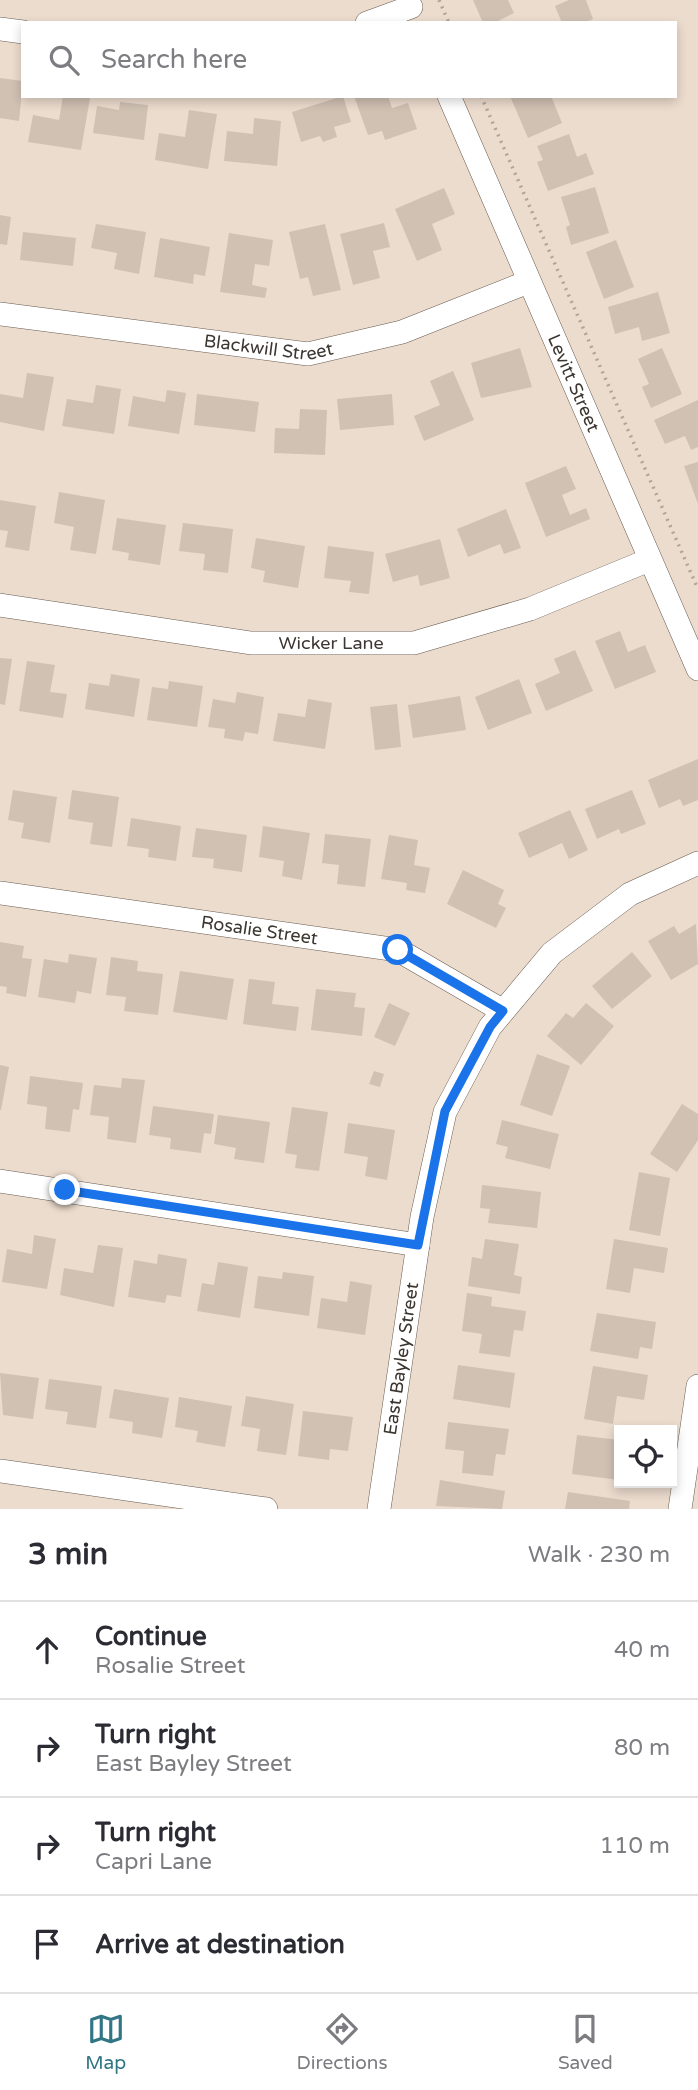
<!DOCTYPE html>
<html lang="en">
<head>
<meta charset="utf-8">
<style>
	body { margin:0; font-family:"Varela Round",sans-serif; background:#f7f7f7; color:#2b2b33 }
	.controls { position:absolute; right:21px; bottom:21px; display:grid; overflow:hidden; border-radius:0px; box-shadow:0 4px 10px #0003 }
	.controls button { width:63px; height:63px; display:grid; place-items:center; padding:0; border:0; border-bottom:2px solid #e1e1e2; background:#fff; color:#2b2b33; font:35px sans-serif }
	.stop { position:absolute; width:21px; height:21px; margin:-16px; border:5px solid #1a73e8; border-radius:50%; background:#fff }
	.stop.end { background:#1a73e8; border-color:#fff; box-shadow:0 2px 7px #0008 }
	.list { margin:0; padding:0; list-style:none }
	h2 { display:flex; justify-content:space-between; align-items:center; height:91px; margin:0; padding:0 28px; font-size:30px }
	h2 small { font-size:23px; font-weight:400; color:#7c7c81 }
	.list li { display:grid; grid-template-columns:46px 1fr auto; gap:21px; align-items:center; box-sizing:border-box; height:98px; padding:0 28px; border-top:2px solid #e1e1e2 }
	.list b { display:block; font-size:26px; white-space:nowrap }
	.list p { margin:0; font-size:23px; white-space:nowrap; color:#7c7c81 }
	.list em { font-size:23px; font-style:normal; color:#7c7c81 }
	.icon { flex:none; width:38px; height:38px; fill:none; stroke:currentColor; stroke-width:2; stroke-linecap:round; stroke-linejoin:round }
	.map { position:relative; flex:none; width:698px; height:1509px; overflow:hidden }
	.search { position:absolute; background:#fff; box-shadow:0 4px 10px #0003; left:21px; right:21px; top:21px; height:77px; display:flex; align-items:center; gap:18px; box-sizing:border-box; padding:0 24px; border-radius:0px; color:#7c7c81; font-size:26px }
	.sheet { height:483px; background:#fff }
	nav { display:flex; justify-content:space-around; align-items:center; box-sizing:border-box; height:98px; border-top:2px solid #e1e1e2; background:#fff; font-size:19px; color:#7c7c81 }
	nav a { display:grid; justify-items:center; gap:4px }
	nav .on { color:#327685 }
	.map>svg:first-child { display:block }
	.building { fill:#d0c1b3 }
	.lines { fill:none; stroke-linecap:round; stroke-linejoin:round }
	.minor-casing { stroke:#685b4f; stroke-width:24 }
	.path { stroke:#b1a599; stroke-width:3.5; stroke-dasharray:2 5; stroke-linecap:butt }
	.minor { stroke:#fff; stroke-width:23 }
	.route { stroke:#1a73e8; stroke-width:9 }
	.labels { text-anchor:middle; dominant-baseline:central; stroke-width:5; stroke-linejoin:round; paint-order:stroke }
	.street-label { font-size:18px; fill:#3c3630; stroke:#ecdcce }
</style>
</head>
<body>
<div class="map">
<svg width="698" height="1509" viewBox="0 0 698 1509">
	<rect width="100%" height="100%" fill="#ecdcce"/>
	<g class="building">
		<path d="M 473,0 L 508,0 L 514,13 L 494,23 L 483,23 Z"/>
		<path d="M 569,0 L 586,0 L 593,19 L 583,23 L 562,23 L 555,6 Z"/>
		<path d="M 0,78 L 23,81 L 19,121 L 0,118 Z"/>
		<path d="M 63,96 L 90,98 L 81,150 L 28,142 L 33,115 L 59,120 Z"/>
		<path d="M 343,96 L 351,122 L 334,127 L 337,137 L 323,142 L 320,136 L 301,142 L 292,112 Z"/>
		<path d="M 354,96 L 388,96 L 392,108 L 408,103 L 417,129 L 385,140 L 382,131 L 368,135 Z"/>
		<path d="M 510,96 L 551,96 L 562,123 L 528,138 Z"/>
		<path d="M 120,102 L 148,105 L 144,140 L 93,133 L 97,106 L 119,110 Z"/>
		<path d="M 189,110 L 217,114 L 208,169 L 155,160 L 159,133 L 185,137 Z"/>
		<path d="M 254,118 L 281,121 L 277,166 L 224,161 L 227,131 L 253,134 Z"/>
		<path d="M 569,134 L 577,157 L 586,153 L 594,174 L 548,191 L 537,162 L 543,160 L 537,146 Z"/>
		<path d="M 595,187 L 609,233 L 571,245 L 566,227 L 570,225 L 561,197 Z"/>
		<path d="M 444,188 L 455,214 L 432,224 L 442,250 L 417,261 L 395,209 Z"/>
		<path d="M 0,215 L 11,217 L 7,245 L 0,244 Z"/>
		<path d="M 384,223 L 390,247 L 373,251 L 380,278 L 353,285 L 340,234 Z"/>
		<path d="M 96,224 L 146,232 L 139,274 L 114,269 L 117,253 L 91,248 Z"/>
		<path d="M 325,224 L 341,290 L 313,296 L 308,277 L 300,279 L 289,232 Z"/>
		<path d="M 23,232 L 76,238 L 73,266 L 20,260 Z"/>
		<path d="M 229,233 L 273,240 L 269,266 L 255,264 L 252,285 L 267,288 L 265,298 L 220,292 Z"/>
		<path d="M 160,238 L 210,247 L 205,276 L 194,274 L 193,284 L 154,277 Z"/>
		<path d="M 616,240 L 634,287 L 604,299 L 586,252 Z"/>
		<path d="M 658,292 L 670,333 L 642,341 L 639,327 L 615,334 L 608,307 Z"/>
		<path d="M 520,348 L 532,387 L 481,398 L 471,363 Z"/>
		<path d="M 662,348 L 682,394 L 651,408 L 642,387 L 649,384 L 638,359 Z"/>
		<path d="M 453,371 L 474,420 L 424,441 L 414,416 L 440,405 L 430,381 Z"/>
		<path d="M 27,373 L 54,377 L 44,431 L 0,422 L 0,394 L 23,398 Z"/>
		<path d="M 96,385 L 121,389 L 114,434 L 62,426 L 67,399 L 93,403 Z"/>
		<path d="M 167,390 L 186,393 L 179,434 L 128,426 L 133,396 L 165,402 Z"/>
		<path d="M 197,394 L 259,402 L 255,432 L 194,425 Z"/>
		<path d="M 392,394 L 394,425 L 340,430 L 337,399 Z"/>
		<path d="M 698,400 L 698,447 L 691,450 L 685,436 L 665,444 L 654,420 Z"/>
		<path d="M 300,409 L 327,410 L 325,455 L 274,453 L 275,428 L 299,429 Z"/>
		<path d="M 698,462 L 698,504 L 684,466 Z"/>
		<path d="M 566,466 L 576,489 L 562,495 L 570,515 L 586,508 L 590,519 L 546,537 L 525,483 Z"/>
		<path d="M 59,492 L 105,500 L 96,554 L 70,550 L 74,527 L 54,523 Z"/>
		<path d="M 0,500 L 36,506 L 29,551 L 5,547 L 8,531 L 0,530 Z"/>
		<path d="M 506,509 L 521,548 L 504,554 L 500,544 L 468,557 L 457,529 Z"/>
		<path d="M 117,518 L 166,525 L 160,565 L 128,560 L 129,553 L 112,550 Z"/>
		<path d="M 183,523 L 233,529 L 228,573 L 203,570 L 205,554 L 179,551 Z"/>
		<path d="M 256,538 L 305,546 L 298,588 L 263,582 L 265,571 L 251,568 Z"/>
		<path d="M 440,539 L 450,578 L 420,586 L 418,575 L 393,582 L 385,554 Z"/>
		<path d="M 328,546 L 374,552 L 369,594 L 349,592 L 351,581 L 324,578 Z"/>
		<path d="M 620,631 L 628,652 L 645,645 L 656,672 L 615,689 L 595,641 Z"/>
		<path d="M 575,650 L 593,691 L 546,711 L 535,684 L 560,673 L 554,659 Z"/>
		<path d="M 0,658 L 12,659 L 5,705 L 0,704 Z"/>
		<path d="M 27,661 L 55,665 L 50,692 L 67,694 L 63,718 L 19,711 Z"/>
		<path d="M 111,674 L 140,679 L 134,717 L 85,709 L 89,683 L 109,686 Z"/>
		<path d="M 519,679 L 532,713 L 488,730 L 475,697 Z"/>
		<path d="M 169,681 L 203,686 L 197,727 L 147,720 L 152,687 L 168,689 Z"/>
		<path d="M 237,692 L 264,697 L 258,734 L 245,732 L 243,741 L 224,738 L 225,729 L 208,727 L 213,699 L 235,703 Z"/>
		<path d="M 460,696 L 466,730 L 413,738 L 408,705 Z"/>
		<path d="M 308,699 L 332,703 L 325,749 L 273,741 L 278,713 L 305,717 Z"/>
		<path d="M 397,704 L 401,747 L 375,750 L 370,707 Z"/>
		<path d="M 698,759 L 698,800 L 683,806 L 680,799 L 659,808 L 648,780 Z"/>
		<path d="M 13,790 L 57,797 L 50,843 L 21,838 L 24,823 L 8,820 Z"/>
		<path d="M 72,790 L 119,797 L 112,847 L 90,844 L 93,823 L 68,819 Z"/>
		<path d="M 632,790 L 646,824 L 621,834 L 619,829 L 597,839 L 585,809 Z"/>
		<path d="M 570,810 L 588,850 L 569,859 L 562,843 L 529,858 L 518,833 Z"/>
		<path d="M 131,818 L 181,826 L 176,861 L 148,857 L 149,849 L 127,846 Z"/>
		<path d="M 263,826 L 310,833 L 302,880 L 282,876 L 284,861 L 259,857 Z"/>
		<path d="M 196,828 L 247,835 L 242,872 L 213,868 L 214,859 L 192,857 Z"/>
		<path d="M 325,834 L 371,839 L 365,887 L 337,884 L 339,865 L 322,863 Z"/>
		<path d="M 389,835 L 418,840 L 414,865 L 430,868 L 425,893 L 406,890 L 407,883 L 381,879 Z"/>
		<path d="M 463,870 L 504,890 L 498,904 L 506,908 L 496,928 L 447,904 Z"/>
		<path d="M 696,924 L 698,964 L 671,980 L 648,941 L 674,926 L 679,934 Z"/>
		<path d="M 0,942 L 24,946 L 22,958 L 32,959 L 26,997 L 6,993 L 7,987 L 0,986 Z"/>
		<path d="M 632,952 L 652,976 L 612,1009 L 592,986 Z"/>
		<path d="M 69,954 L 97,958 L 91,994 L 77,991 L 75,1003 L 38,997 L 44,959 L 68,963 Z"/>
		<path d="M 111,957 L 138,961 L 137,971 L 163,974 L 158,1015 L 124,1011 L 126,997 L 106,995 Z"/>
		<path d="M 180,971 L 234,979 L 227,1020 L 173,1012 Z"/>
		<path d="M 249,979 L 275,982 L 272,1004 L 299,1007 L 296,1031 L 243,1024 Z"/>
		<path d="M 316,989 L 356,993 L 354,1007 L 365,1008 L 362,1036 L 311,1030 Z"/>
		<path d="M 389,1003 L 410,1013 L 395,1046 L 374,1037 Z"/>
		<path d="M 586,1003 L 614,1026 L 581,1065 L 547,1036 L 566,1013 L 573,1018 Z"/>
		<path d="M 537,1054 L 570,1066 L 552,1116 L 520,1105 Z"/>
		<path d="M 0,1065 L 9,1067 L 1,1110 L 0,1110 Z"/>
		<path d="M 374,1071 L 384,1074 L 380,1087 L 369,1084 Z"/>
		<path d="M 30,1076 L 83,1083 L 79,1110 L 73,1109 L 70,1132 L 45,1129 L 47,1107 L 27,1104 Z"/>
		<path d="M 122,1078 L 145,1080 L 136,1143 L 107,1139 L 109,1117 L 90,1115 L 94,1085 L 121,1088 Z"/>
		<path d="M 682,1104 L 698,1114 L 698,1140 L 677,1172 L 650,1154 Z"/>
		<path d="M 153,1106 L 214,1114 L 211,1134 L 204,1133 L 201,1153 L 170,1149 L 171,1138 L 149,1135 Z"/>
		<path d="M 292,1107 L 328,1112 L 319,1171 L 295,1168 L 297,1155 L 285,1153 Z"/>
		<path d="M 218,1115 L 270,1122 L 264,1163 L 234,1159 L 236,1148 L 214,1144 Z"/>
		<path d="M 502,1120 L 559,1134 L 550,1169 L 505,1158 L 508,1147 L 496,1144 Z"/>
		<path d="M 348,1123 L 395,1130 L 387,1180 L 365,1176 L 368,1157 L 344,1153 Z"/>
		<path d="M 639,1172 L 670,1178 L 660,1236 L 629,1230 Z"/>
		<path d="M 482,1185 L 541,1192 L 537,1228 L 488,1223 L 490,1209 L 480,1208 Z"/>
		<path d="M 34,1235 L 56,1239 L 47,1289 L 2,1282 L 7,1249 L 32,1254 Z"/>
		<path d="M 485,1239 L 519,1244 L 514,1275 L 522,1277 L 520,1294 L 468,1286 L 472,1257 L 482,1259 Z"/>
		<path d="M 614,1239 L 668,1248 L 664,1273 L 634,1268 L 630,1293 L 606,1289 Z"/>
		<path d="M 98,1245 L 123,1248 L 114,1307 L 60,1295 L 64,1268 L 93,1273 Z"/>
		<path d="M 158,1254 L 187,1259 L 181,1297 L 167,1295 L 165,1303 L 128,1297 L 134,1260 L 157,1264 Z"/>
		<path d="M 218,1262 L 248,1267 L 240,1318 L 197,1311 L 202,1283 L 214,1285 Z"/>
		<path d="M 283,1272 L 314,1276 L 309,1316 L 254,1308 L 258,1276 L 282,1279 Z"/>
		<path d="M 350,1281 L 372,1285 L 365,1335 L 317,1328 L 321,1298 L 347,1302 Z"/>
		<path d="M 467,1293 L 492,1297 L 491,1306 L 526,1311 L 523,1331 L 514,1330 L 510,1357 L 479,1353 L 482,1334 L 462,1331 Z"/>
		<path d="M 597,1313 L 656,1322 L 652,1349 L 640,1347 L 638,1359 L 590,1351 Z"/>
		<path d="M 458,1365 L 515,1373 L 510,1408 L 453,1399 Z"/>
		<path d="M 593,1366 L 648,1375 L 644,1400 L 617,1396 L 613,1424 L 584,1419 Z"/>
		<path d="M 0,1373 L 39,1378 L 33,1419 L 3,1415 Z"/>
		<path d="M 49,1379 L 102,1386 L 96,1428 L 66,1424 L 68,1412 L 45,1409 Z"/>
		<path d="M 114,1389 L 169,1398 L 162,1438 L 132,1433 L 133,1422 L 109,1418 Z"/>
		<path d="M 246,1396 L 294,1404 L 286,1455 L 257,1451 L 260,1429 L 241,1426 Z"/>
		<path d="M 179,1397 L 232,1406 L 225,1447 L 196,1442 L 198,1431 L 175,1427 Z"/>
		<path d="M 303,1411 L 353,1417 L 348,1451 L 330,1449 L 329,1460 L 298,1456 Z"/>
		<path d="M 448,1422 L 509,1429 L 505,1455 L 496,1454 L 493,1476 L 462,1473 L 464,1451 L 445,1449 Z"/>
		<path d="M 577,1435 L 619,1440 L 619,1480 L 572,1474 Z"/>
		<path d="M 440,1480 L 505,1491 L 502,1509 L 436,1506 Z"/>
		<path d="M 568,1492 L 630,1501 L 629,1509 L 565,1509 Z"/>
	</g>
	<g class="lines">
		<g class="minor-casing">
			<g id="minor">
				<path d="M 367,23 L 411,7"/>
				<path d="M 0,29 L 23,32"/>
				<path id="s1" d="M 449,96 L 698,669"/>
				<path id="s2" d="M 0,314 L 308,354 L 402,332 L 528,282"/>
				<path id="s3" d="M 0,605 L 251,643 L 414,643 L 530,609 L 649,560"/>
				<path id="s4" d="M 0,893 L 398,950 L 503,1011"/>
				<path d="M 0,1181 L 418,1245"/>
				<path d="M 0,1471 L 266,1509"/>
				<path id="s5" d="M 379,1509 L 422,1217 L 445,1112 L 490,1027 L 552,953 L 630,894 L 698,863"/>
				<path d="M 680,1509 L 698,1386"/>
			</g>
		</g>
		<g class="path">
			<path d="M 439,0 L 449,23"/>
			<path d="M 481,96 L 698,589"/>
		</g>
		<use href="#minor" class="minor"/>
	</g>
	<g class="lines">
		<path class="route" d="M 65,1190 L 418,1245 L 445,1111 L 490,1027 L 503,1011 L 398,950"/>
	</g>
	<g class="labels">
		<g class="street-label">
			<text stroke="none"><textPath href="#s2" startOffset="271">Blackwill Street</textPath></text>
			<text stroke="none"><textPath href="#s1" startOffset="313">Levitt Street</textPath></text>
			<text stroke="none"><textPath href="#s3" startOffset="334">Wicker Lane</textPath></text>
			<text stroke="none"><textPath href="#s4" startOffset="262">Rosalie Street</textPath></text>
			<text stroke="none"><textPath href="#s5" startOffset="152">East Bayley Street</textPath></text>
		</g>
	</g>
</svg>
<div class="controls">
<button><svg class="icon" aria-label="locate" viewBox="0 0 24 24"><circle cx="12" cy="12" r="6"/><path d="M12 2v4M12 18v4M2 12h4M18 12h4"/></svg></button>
</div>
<div class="stop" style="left:398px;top:950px"></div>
<div class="stop end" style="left:65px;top:1190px"></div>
<div class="search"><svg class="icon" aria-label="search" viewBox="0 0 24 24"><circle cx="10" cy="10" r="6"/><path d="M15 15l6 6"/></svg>Search here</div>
</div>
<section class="sheet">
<h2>3 min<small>Walk · 230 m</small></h2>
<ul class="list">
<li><svg class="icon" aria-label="ahead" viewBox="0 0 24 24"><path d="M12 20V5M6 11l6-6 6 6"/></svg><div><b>Continue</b><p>Rosalie Street</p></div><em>40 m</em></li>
<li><svg class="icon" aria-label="right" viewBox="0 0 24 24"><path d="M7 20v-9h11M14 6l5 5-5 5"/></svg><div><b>Turn right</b><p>East Bayley Street</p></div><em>80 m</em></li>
<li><svg class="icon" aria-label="right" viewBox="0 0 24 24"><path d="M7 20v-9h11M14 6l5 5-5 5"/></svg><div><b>Turn right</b><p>Capri Lane</p></div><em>110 m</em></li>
<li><svg class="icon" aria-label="arrive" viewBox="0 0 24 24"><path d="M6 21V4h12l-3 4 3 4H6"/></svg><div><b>Arrive at destination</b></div></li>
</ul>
</section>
<nav>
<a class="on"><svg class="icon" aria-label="map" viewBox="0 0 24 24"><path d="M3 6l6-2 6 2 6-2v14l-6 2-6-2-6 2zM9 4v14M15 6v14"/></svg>Map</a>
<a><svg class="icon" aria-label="directions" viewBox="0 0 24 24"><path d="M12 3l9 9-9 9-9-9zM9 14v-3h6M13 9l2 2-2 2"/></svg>Directions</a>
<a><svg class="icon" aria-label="saved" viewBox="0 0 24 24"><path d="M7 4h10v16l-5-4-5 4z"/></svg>Saved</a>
</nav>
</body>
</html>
